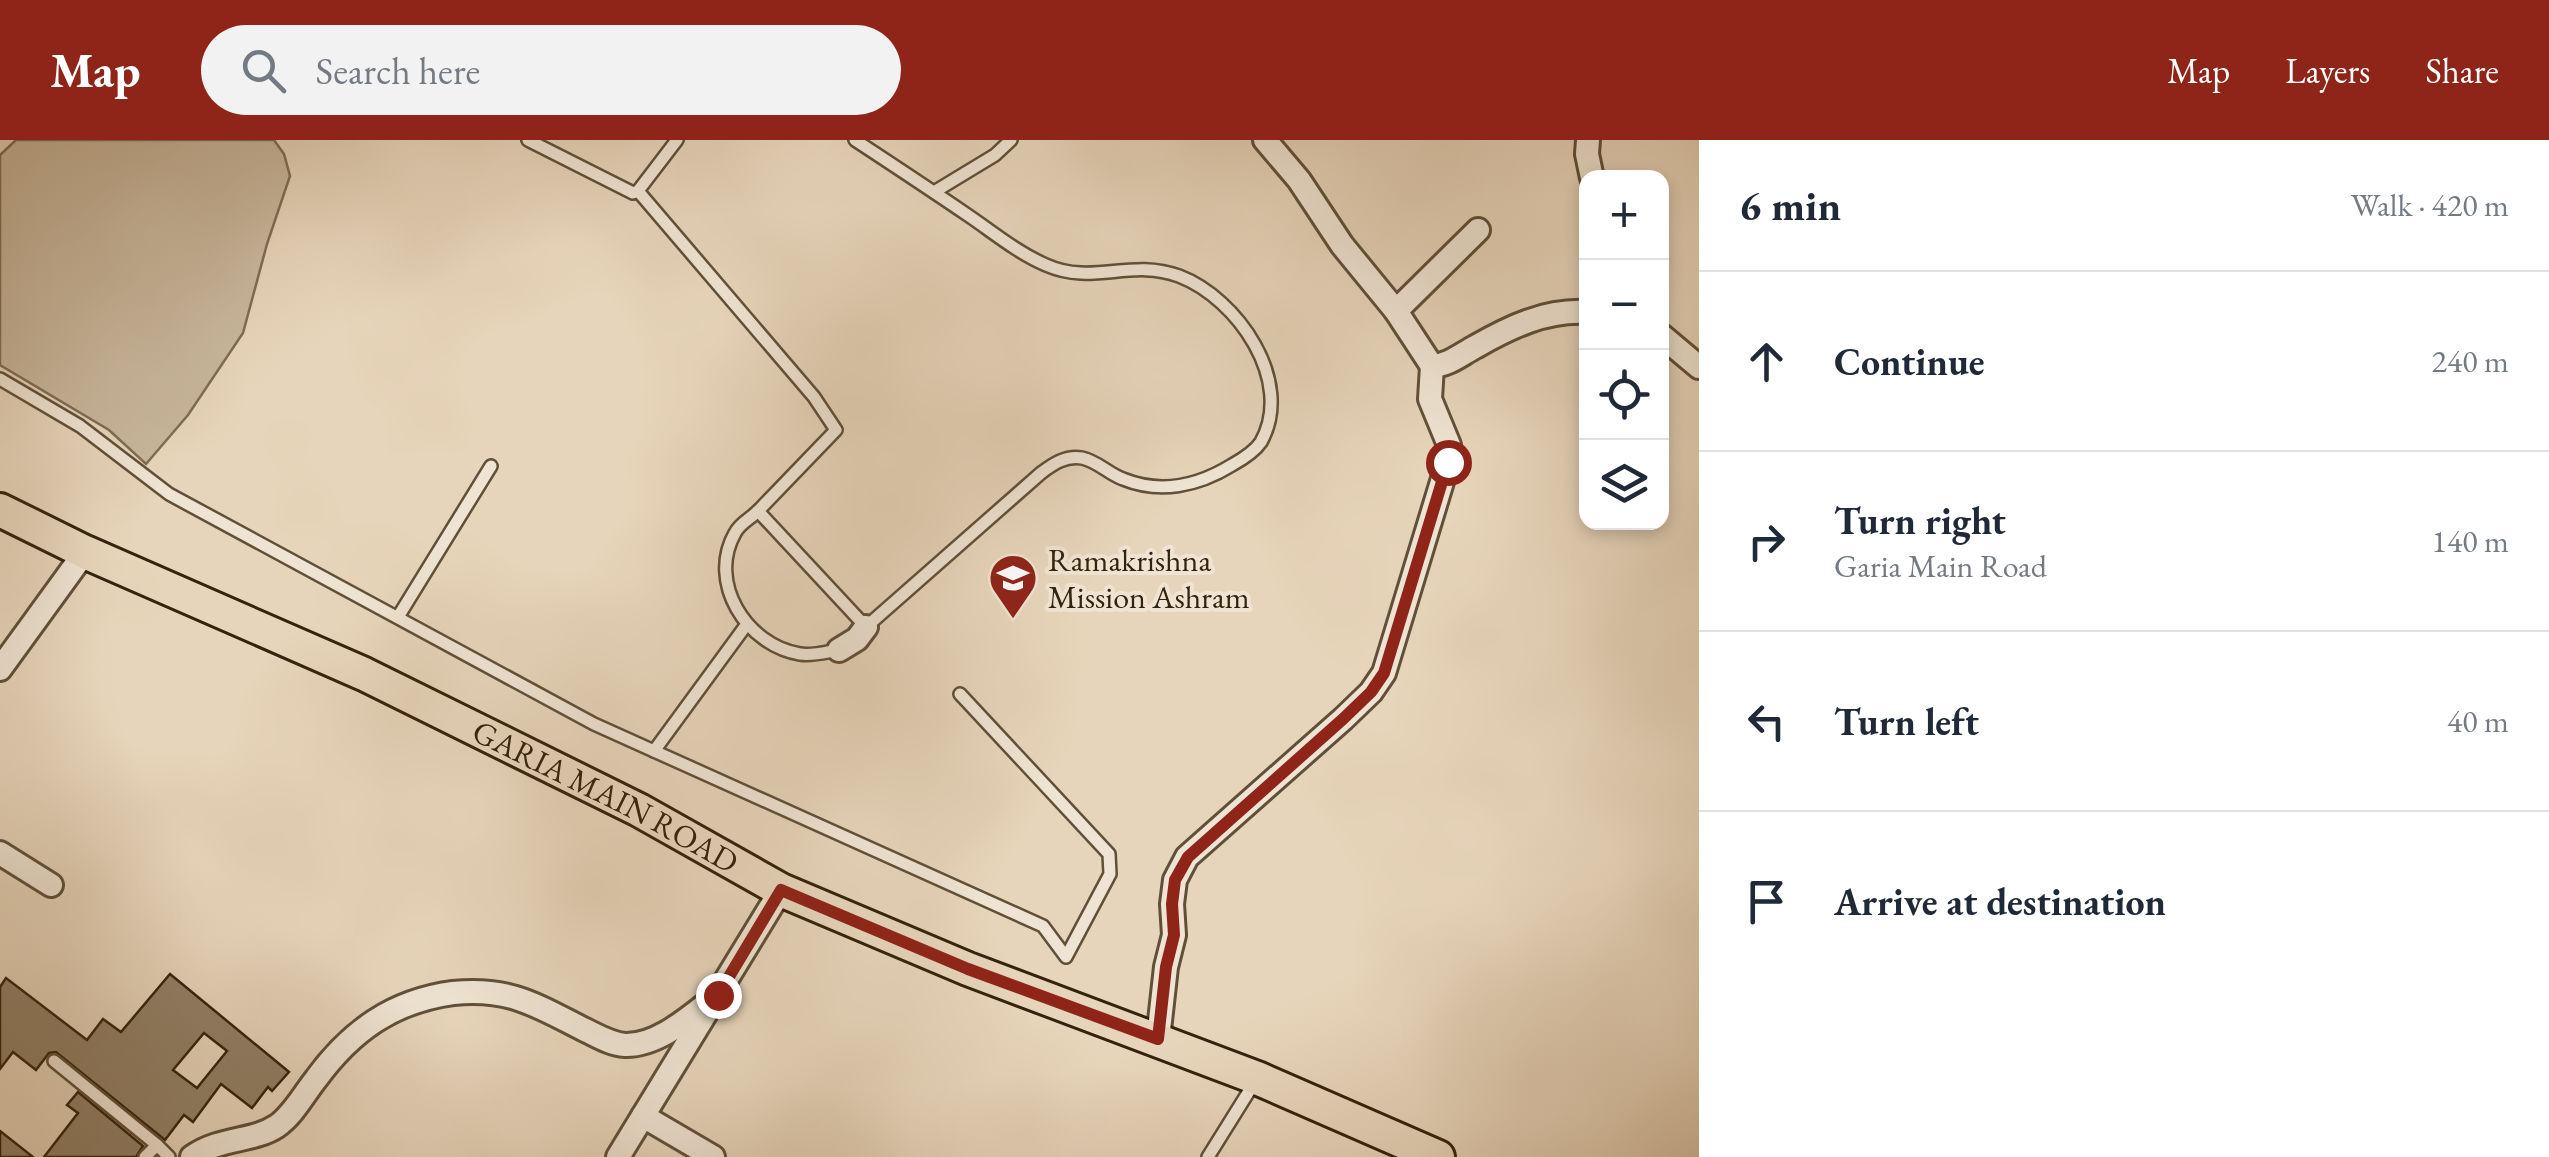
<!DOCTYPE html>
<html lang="en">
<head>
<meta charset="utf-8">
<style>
	body { margin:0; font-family:"EB Garamond",serif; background:#f2f2f3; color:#1f2937 }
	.controls { position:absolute; right:30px; top:30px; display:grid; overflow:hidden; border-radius:20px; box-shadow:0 5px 15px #0003 }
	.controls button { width:90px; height:90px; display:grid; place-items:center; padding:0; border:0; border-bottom:2px solid #e0e1e3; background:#fff; color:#1f2937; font:50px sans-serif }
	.stop { position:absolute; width:30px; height:30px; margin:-22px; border:8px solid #8f2418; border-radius:50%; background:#fff }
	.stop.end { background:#8f2418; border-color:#fff; box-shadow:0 2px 10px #0008 }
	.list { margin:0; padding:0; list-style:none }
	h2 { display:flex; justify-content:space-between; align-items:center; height:130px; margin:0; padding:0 40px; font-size:42px }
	h2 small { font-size:32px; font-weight:400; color:#747a83 }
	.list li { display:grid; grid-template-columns:65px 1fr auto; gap:30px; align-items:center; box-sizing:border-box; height:180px; padding:0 40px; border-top:2px solid #e0e1e3 }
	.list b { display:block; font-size:38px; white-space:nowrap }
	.list p { margin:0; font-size:32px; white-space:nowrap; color:#747a83 }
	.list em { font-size:32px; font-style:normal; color:#747a83 }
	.icon { flex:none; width:55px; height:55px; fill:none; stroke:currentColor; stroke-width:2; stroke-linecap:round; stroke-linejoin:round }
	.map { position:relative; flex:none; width:1699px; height:1017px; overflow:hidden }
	header { display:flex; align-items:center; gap:60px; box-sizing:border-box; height:140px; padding:0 50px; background:#8f2418; color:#fff }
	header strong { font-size:48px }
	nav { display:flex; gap:55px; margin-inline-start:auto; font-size:35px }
	.search { width:700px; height:90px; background:#f2f2f3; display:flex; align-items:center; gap:25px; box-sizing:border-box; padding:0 35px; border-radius:55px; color:#747a83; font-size:38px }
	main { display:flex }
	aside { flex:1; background:#fff }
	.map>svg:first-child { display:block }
	.green { fill:#c8b79d; stroke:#7e6d54; stroke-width:2.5 }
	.building { fill:#918067; stroke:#33230c; stroke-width:2.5; fill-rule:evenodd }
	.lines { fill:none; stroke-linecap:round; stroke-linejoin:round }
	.lane-casing { stroke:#605038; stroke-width:16 }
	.street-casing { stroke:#605038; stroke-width:28 }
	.primary-casing { stroke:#33230c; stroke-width:38 }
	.lane { stroke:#efe4d3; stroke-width:11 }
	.street { stroke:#efe4d3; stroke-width:22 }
	.primary { stroke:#e7d5bb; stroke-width:32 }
	.route { stroke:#8f2418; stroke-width:12 }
	.labels { text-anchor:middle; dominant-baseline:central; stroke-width:8; stroke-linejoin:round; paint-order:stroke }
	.poi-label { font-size:32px; fill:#33230c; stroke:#efe4d3; text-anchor:start }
	.street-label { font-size:32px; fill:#33230c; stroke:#efe4d3 }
</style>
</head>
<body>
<header>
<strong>Map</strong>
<div class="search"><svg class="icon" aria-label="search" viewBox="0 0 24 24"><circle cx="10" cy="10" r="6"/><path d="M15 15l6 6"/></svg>Search here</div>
<nav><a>Map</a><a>Layers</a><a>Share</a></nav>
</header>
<main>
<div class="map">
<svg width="1699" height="1017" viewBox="0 0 1699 1017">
	<rect width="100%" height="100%" fill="#e7d5bb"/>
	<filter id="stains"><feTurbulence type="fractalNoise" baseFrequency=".002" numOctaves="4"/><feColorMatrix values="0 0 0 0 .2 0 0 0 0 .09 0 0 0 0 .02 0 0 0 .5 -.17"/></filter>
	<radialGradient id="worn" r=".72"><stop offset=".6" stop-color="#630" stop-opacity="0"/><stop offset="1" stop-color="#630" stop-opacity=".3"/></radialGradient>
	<path class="green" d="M 16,0 L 274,0 L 284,14 L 290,36 L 267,104 L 243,193 L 188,275 L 146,324 L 109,290 L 0,225 L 0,15 Z"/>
	<g class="building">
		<path d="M 170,834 L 289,932 L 272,951 L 268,947 L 252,968 L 221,944 L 193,982 L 184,975 L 165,1000 L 56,912 L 49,913 L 36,930 L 13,912 L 0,929 L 0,847 L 6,838 L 87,900 L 103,879 L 121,892 ZM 204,893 L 227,911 L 197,948 L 173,930 Z"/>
		<path d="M 78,952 L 143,1006 L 136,1017 L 44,1017 L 78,973 L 67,965 Z"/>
		<path d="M 0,991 L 33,1017 L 0,1017 Z"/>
	</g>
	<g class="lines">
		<g class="lane-casing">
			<g id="lane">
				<path d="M 528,0 L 633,53 L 638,51 L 677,0"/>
				<path d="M 638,51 L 814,257 L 836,290 L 758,371"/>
				<path d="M 934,52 L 995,15 L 1011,0"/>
				<path d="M 0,239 L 80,286 L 169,354 L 594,584 L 1043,786 L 1066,817 L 1110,734 L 1109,714 L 960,554"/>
				<path d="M 398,477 L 491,326"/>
				<path d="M 839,510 C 826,512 813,516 800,514 C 746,505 707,442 735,393 C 740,383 750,379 758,371 L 866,487 L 1041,333 C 1053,324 1066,315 1082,318 C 1097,321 1109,334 1123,339 C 1160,354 1198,346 1232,325 C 1241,320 1255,311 1261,302 C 1295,241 1237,158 1179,136 C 1130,118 1093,146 1046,125 C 1018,113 994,93 969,76 C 931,50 893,25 855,0"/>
				<path d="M 654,611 L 747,484"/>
				<path d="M 54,921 L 157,1005"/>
				<path d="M 145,1017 L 157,1005 L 169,1017"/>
				<path d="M 1208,1017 L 1256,940"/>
			</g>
		</g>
		<g class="street-casing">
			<g id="street">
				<path d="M 1265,0 L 1299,40 L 1342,105 L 1396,171 L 1432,226 C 1449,225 1460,215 1475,207 C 1510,187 1545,170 1586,172"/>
				<path d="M 1588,0 L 1587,14 L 1592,38"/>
				<path d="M 1396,171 L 1478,90"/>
				<path d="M 1662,196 L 1699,227"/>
				<path d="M 839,510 L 857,499 L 866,487"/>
				<path d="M 0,529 L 85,412"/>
				<path d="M 0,713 L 51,745"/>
				<path d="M 1158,899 L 1166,827 L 1174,795 L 1172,764 L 1175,740 L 1187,717 L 1343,579 L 1371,552 L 1384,533 L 1448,322 L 1449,305 L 1430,259 L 1432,226"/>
				<path d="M 643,976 L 713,1017"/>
				<path d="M 192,1017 C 220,997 253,1002 277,986 C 293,975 304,954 316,939 C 351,891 393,861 453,853 C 508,847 536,865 583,889 C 596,895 610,904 625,905 C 659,906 693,874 718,855"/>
				<path d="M 618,1017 L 781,750"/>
			</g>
		</g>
		<g class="primary-casing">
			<g id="primary">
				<path id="s1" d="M 0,370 L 85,412 L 364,534 L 639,670 L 781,750 L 968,829 L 1257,938 L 1438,1017"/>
			</g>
		</g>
		<use href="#lane" class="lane"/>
		<use href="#street" class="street"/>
		<use href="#primary" class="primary"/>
	</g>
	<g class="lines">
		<path class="route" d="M 718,855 L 781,750 L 968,829 L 1158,899 L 1166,827 L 1174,795 L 1172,764 L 1175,740 L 1188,717 L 1343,579 L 1371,552 L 1384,533 L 1448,322"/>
	</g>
	<defs>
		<g id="school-pin" transform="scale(2.5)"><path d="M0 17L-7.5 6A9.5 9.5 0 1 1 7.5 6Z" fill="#8f2418" stroke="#efe4d3"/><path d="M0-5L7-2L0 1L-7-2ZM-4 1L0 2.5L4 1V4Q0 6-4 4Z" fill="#fff"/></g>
	</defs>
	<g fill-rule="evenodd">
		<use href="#school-pin" x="1013" y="438"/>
	</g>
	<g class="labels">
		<g class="poi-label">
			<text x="1048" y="420">Ramakrishna<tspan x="1048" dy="37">Mission Ashram</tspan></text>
		</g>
		<g class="street-label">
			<text stroke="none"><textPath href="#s1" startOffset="670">GARIA MAIN ROAD</textPath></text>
		</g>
	</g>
	<rect width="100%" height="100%" filter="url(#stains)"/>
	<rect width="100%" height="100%" fill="url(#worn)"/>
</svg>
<div class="controls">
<button>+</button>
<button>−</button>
<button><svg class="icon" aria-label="locate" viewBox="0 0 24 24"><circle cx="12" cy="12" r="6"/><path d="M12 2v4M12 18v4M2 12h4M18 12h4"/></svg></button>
<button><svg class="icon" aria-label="layers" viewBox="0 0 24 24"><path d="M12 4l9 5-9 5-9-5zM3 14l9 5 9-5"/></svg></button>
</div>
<div class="stop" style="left:1448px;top:322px"></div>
<div class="stop end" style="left:718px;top:855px"></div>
</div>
<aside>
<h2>6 min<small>Walk · 420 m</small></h2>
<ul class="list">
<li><svg class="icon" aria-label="ahead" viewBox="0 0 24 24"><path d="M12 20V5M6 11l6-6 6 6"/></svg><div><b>Continue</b></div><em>240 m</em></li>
<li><svg class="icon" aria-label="right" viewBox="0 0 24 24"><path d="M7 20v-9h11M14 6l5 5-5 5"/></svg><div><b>Turn right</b><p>Garia Main Road</p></div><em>140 m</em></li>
<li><svg class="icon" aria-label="left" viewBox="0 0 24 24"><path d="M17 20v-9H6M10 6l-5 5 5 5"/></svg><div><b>Turn left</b></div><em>40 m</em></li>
<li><svg class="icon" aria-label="arrive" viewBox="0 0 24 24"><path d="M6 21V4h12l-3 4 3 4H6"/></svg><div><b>Arrive at destination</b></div></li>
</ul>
</aside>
</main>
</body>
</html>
